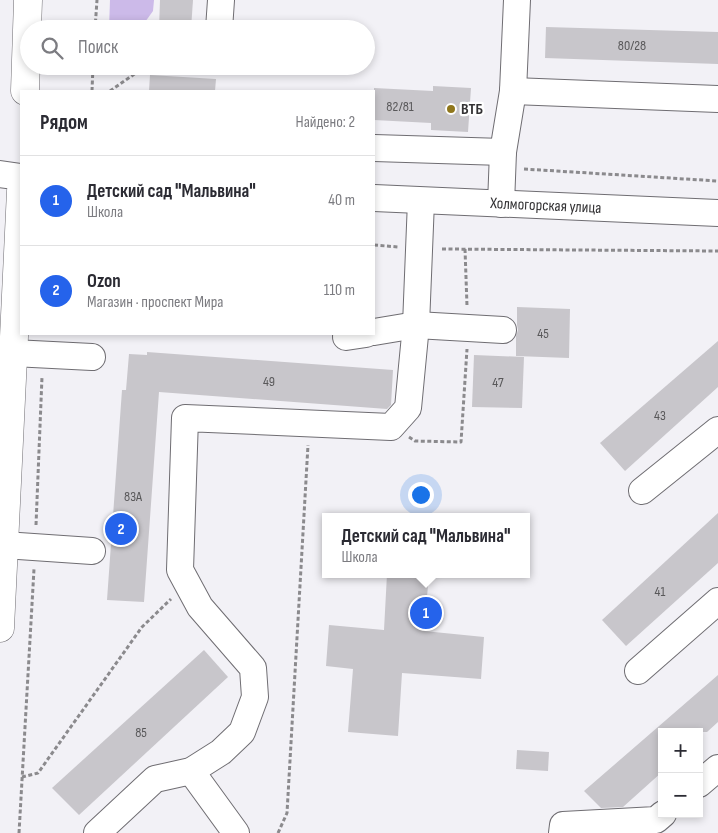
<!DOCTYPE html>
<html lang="ru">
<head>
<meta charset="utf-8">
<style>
	body { margin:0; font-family:"Sofia Sans Condensed",sans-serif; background:#f2f2f3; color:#2b2b33 }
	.controls { position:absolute; right:15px; bottom:15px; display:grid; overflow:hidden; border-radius:0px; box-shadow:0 2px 8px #0003 }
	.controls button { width:45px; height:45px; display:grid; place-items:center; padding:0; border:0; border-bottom:1px solid #e1e1e2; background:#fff; color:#2b2b33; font:25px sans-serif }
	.you { position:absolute; left:420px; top:494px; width:18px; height:18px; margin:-12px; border:4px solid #fff; border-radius:50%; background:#1a73e8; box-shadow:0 0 0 8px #1a73e833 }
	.badge { display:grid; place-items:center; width:32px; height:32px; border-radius:50%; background:#2563eb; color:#fff; font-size:16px; font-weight:700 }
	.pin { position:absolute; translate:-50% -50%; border:2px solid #fff; box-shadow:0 1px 5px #0006 }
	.popup { position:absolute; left:322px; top:513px; width:208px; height:65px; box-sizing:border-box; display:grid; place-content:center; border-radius:0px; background:#fff; filter:drop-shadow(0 1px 4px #0005); font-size:16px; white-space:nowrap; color:#7c7c81 }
	.popup b { font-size:19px; color:#2b2b33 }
	.popup::after { content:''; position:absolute; left:50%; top:100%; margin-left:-10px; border:10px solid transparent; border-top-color:#fff }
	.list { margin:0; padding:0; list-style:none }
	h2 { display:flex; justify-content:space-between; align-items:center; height:65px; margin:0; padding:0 20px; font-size:21px }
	h2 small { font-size:16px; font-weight:400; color:#7c7c81 }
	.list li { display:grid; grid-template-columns:32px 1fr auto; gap:15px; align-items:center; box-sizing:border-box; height:90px; padding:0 20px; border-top:1px solid #e1e1e2 }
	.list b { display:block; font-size:19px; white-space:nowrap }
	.list p { margin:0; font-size:16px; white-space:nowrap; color:#7c7c81 }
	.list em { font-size:16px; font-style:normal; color:#7c7c81 }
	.icon { flex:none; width:28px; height:28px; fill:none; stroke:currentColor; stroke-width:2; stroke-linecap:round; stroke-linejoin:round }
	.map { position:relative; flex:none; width:718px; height:833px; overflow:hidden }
	.search { position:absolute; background:#fff; box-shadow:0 2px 8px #0003; left:20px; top:20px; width:355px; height:55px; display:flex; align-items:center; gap:12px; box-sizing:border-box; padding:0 18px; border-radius:28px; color:#7c7c81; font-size:19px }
	.panel { position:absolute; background:#fff; box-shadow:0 2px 8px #0003; left:20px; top:90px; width:355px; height:245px; border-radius:0px }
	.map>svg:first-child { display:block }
	.forest { fill:#ccbae9 }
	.building { fill:#c8c6cb }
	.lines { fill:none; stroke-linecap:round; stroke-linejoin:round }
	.minor-casing { stroke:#6f6d72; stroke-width:28 }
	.major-casing { stroke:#6f6d72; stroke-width:29 }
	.path { stroke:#8b8a8d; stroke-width:3; stroke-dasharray:4 2.5; stroke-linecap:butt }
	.minor { stroke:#fff; stroke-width:26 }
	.major { stroke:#fff; stroke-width:28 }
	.poi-dot { fill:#90771d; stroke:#fff; stroke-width:2 }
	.labels { text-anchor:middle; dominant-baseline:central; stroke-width:4.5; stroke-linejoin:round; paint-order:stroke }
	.number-label { font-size:14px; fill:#59585a }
	.poi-label { font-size:16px; font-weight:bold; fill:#343335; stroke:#fff; text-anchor:start }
	.street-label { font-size:16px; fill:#343335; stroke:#fff }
</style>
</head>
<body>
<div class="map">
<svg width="718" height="833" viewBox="0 0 718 833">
	<rect width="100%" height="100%" fill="#f2f1f6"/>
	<path class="forest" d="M 110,0 L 154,0 L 153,11 L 140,29 L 109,29 Z"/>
	<g class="building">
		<path d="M 160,0 L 193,0 L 191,29 L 159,29 Z"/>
		<path d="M 546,27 L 718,32 L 718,64 L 545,58 Z"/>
		<path d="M 150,75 L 216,79 L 215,91 L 149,91 Z"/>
		<path d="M 433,86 L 471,88 L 468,132 L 431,130 L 431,123 L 374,120 L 374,88 L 433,91 Z"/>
		<path d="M 517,307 L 570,309 L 569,358 L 516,356 L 516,336 L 518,330 L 517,325 Z"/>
		<path d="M 718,341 L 718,387 L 625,471 L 600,443 Z"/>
		<path d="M 147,352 L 393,370 L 391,405 L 387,409 L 159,392 L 144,602 L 107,600 L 122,390 L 126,390 L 129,354 L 147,355 Z"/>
		<path d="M 474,355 L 524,357 L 522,408 L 472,407 Z"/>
		<path d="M 718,513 L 718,563 L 626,646 L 602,620 Z"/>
		<path d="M 387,574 L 429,574 L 424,631 L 484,637 L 481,679 L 402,673 L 398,736 L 348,732 L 353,669 L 326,666 L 329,625 L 384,630 Z"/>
		<path d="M 204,650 L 228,677 L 79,815 L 52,788 Z"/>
		<path d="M 718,675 L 718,722 L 707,732 L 662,732 L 662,772 L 623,807 L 601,808 L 584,791 Z"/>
		<path d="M 517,750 L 549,752 L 548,771 L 516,769 Z"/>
	</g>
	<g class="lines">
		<g class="minor-casing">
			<g id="minor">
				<path d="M 219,29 L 221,0"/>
				<path d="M 513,91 L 718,99"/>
				<path d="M 374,148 L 503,152"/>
				<path d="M 0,174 L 21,177"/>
				<path id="s1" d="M 374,198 L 718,213"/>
				<path d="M 501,204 L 503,152 L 513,91 L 517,0"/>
				<path d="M 374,332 L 416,325 L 503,330"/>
				<path d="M 346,337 L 366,334"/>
				<path d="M 13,353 L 92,357"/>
				<path d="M 642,491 L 718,430"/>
				<path d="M 4,545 L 92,551"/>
				<path d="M 638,671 L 718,601"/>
				<path d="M 191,771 L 236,833"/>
				<path d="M 699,784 L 718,768"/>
				<path d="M 97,833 L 155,779 L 191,771 L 221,752 L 242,732 L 255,697 L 253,668 L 200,607 L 180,570 L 185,418 L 391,427 L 408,408 L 416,325 L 421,201"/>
				<path d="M 562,833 L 563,825 L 656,820 L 663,814"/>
			</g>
		</g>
		<g class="major-casing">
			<g id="major">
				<path d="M 25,91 L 28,0"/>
				<path d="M 0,628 L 21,191"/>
			</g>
		</g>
		<g class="path">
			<path d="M 95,29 L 97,0"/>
			<path d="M 92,91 L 93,66"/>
			<path d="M 110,91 L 146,66"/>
			<path d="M 524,169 L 718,181"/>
			<path d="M 374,245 L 398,247"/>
			<path d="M 442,249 L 718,251"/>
			<path d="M 465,249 L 467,306"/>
			<path d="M 409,437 L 415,441 L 461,442 L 467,349"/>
			<path d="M 36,525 L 42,377"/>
			<path d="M 22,777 L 38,773 L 142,627 L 171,599"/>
			<path d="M 19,833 L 34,569"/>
			<path d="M 278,833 L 287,813 L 308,445"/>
		</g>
		<use href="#minor" class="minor"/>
		<use href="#major" class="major"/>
	</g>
	<circle class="poi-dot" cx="451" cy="109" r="5"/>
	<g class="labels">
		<g class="number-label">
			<text x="632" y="45">80/28</text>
			<text x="400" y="106">82/81</text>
			<text x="543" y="333">45</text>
			<text x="269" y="381">49</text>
			<text x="498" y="382">47</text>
			<text x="660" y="415">43</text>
			<text x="133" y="496">83А</text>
			<text x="660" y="591">41</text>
			<text x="141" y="732">85</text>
		</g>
		<g class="poi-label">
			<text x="461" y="109">ВТБ</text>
		</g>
		<g class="street-label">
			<text stroke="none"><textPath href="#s1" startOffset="172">Холмогорская улица</textPath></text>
		</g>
	</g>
</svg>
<div class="controls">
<button>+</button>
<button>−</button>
</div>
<div class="you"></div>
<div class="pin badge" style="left:426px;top:613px">1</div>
<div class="popup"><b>Детский сад &quot;Мальвина&quot;</b>Школа</div>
<div class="pin badge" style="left:121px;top:529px">2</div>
<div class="search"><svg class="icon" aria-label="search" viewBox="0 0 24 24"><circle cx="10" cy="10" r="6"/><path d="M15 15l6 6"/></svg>Поиск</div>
<section class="panel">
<h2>Рядом<small>Найдено: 2</small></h2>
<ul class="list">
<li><span class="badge">1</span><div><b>Детский сад &quot;Мальвина&quot;</b><p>Школа</p></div><em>40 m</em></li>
<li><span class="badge">2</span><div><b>Ozon</b><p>Магазин · проспект Мира</p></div><em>110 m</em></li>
</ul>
</section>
</div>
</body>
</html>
